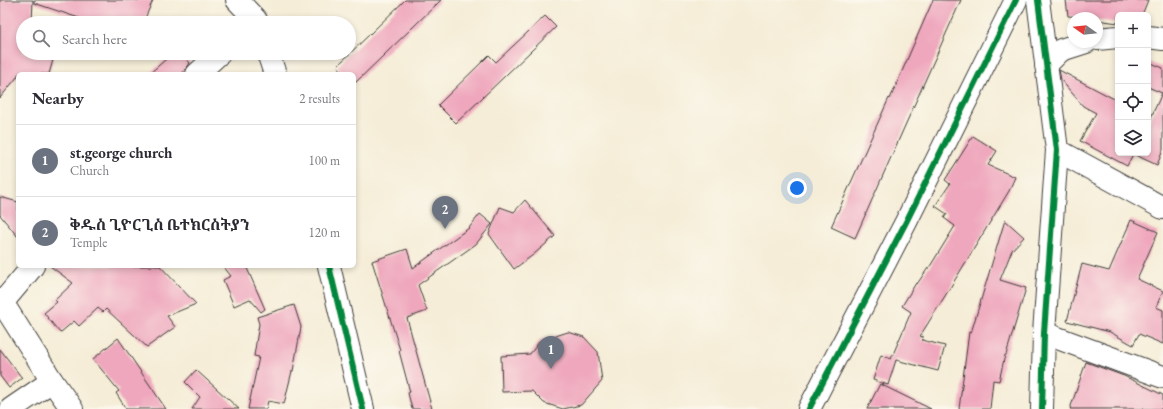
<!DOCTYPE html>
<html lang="en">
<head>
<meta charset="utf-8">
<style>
	body { margin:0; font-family:"EB Garamond","Noto Serif Ethiopic",serif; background:#f7f7f7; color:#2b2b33 }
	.controls { position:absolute; right:12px; top:12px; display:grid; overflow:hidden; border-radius:6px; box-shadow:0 2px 6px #0003 }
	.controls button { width:36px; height:36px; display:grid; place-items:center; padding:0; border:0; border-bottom:1px solid #e1e1e2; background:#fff; color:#2b2b33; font:20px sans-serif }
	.compass { position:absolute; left:1067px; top:12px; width:36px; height:36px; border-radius:50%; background:#fff; box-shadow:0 2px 6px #0003; rotate:285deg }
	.you { position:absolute; left:797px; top:188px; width:14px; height:14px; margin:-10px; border:3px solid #fff; border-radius:50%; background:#1a73e8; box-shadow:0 0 0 6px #1a73e833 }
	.badge { display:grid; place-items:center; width:26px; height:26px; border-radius:50%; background:#c8321e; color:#fff; font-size:13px; font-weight:700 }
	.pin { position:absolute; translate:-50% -33px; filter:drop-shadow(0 1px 2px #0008) }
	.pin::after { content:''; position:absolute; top:21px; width:14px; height:12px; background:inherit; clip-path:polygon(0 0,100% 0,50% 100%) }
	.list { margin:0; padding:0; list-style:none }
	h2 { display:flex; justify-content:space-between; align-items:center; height:52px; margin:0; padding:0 16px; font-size:17px }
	h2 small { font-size:13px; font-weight:400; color:#7c7c81 }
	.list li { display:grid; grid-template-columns:26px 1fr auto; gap:12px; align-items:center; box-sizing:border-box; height:72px; padding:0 16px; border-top:1px solid #e1e1e2 }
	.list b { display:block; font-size:15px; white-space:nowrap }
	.list p { margin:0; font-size:13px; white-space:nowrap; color:#7c7c81 }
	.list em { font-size:13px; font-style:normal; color:#7c7c81 }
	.icon { flex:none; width:22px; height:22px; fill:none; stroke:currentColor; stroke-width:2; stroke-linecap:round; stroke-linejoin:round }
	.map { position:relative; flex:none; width:1163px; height:409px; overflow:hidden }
	.search { position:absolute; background:#fff; box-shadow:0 2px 6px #0003; left:16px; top:16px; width:340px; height:44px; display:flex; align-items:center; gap:10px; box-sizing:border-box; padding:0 14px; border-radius:22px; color:#7c7c81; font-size:15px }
	.panel { position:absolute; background:#fff; box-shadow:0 2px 6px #0003; left:16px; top:72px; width:340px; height:196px; border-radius:6px }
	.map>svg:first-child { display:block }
	.building { fill:#efa7bd }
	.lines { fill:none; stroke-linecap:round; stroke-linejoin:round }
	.minor-casing { stroke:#3d3b38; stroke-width:24 }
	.minor { stroke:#fff; stroke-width:22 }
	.cycleway-casing { stroke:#fbf7ec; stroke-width:8 }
	.cycleway { stroke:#00873e; stroke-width:6 }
</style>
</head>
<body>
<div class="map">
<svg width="1163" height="409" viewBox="0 0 1163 409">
	<rect width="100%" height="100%" fill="#fbf7ec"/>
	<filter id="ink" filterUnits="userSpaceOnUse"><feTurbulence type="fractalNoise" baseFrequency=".025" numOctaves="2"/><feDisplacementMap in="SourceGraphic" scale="8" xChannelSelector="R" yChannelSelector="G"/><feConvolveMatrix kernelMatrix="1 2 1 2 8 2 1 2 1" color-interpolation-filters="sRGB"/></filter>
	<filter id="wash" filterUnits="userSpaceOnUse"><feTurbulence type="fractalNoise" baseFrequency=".012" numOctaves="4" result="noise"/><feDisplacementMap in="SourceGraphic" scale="16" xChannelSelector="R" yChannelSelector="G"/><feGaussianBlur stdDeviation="0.9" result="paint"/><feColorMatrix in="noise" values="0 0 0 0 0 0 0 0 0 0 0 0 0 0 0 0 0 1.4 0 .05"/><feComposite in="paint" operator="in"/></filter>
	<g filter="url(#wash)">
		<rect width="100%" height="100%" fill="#f5edd7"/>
		<g id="blocks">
			<g class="building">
				<path d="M 0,0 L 33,0 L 32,23 L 23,23 L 23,53 L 55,53 L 49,74 L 18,74 L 18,76 L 0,98 Z"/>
				<path d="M 34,0 L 153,0 L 143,23 L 94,23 L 34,3 Z"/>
				<path d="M 405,0 L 441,0 L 355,83 L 354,74 L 346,74 L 337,66 Z"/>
				<path d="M 933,0 L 961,0 L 855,238 L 831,227 L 889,98 L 890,99 Z"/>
				<path d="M 1066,0 L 1148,0 L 1142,15 L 1118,15 L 1118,23 L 1097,20 L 1097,18 L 1068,16 Z"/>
				<path d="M 545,16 L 556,27 L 456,123 L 438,105 L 489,55 L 496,62 Z"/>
				<path d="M 173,53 L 181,53 L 190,63 L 182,74 L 149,74 Z"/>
				<path d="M 1149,62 L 1163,68 L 1163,150 L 1157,165 L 1133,154 L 1127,166 L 1080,141 L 1096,113 L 1083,106 L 1061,80 L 1059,70 L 1118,101 L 1118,153 L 1148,153 L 1148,124 L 1162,93 L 1148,87 Z"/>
				<path d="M 973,136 L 997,151 L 988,165 L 1015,177 L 1009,191 L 950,288 L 920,336 L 923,337 L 922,340 L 945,346 L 938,371 L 896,360 L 888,385 L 873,380 L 881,355 L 891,359 L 911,312 L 902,306 L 916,283 L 917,284 L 928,268 L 929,268 L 955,226 L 944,218 L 947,214 L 935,206 L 950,184 L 945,180 Z"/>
				<path d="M 0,197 L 18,202 L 18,237 L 0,215 Z"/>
				<path d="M 525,200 L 555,236 L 533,255 L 514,269 L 489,234 L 500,207 L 514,212 Z"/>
				<path d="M 480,214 L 492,224 L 476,244 L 418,285 L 427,311 L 407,318 L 432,409 L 412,409 L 408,393 L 410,392 L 399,351 L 400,350 L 372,261 L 407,249 L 413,268 L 469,228 Z"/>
				<path d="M 1005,220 L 1024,237 L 1012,250 L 1000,280 L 1026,288 L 1006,355 L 1005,355 L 999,381 L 993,380 L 990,409 L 959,409 L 969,332 L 971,333 Z"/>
				<path d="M 1131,220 L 1158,232 L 1137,279 L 1163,291 L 1156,307 L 1163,310 L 1163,344 L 1139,334 L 1133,345 L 1110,332 L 1067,321 L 1082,264 L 1109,271 Z"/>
				<path d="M 50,266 L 160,266 L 196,304 L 167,316 L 175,327 L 147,347 L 106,309 L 103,312 L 98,308 L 79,326 L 74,321 L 60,333 L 44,313 L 57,302 L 55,300 L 73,283 Z"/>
				<path d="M 223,266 L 246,266 L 265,309 L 261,312 L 250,299 L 234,306 L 223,280 L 231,276 Z"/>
				<path d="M 294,305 L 301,327 L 293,371 L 292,371 L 284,404 L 268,401 L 266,409 L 248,409 L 259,357 L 254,356 L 259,324 L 257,317 Z"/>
				<path d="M 568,332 L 584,337 L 598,352 L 602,381 L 581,405 L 563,409 L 544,403 L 532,391 L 502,392 L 501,356 L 530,354 L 540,341 Z"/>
				<path d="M 118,338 L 145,378 L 166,409 L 126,409 L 116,393 L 119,391 L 93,359 Z"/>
				<path d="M 0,349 L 22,378 L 9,388 L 0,376 Z"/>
				<path d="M 1086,362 L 1124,376 L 1163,395 L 1163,409 L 1070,409 Z"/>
				<path d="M 196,370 L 239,409 L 192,409 L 200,397 L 185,382 Z"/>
				<path d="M 880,384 L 931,409 L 867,409 Z"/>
			</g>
		</g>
	</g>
	<g filter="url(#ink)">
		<use href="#blocks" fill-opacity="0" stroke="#3d3b38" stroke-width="1"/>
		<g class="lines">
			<g class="minor-casing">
				<g id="minor">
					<path d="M 237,0 L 256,20 L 252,23"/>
					<path d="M 1038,0 L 1057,150 L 1044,333 L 1042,409"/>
					<path d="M 1148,37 L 1163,39"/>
					<path d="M 1097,39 L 1118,37"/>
					<path d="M 268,53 L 275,74"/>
					<path d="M 1046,65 L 1061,50 L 1086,42"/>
					<path d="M 197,74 L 220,53"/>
					<path d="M 1057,150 L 1163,208"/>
					<path d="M 329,266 L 363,409"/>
					<path d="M 0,299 L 52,381 L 72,409"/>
					<path d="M 2,303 L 33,266"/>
					<path d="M 1044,333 L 1163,377"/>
					<path d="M 11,409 L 52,381"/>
					<path d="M 809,409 L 906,222 L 1016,0"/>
				</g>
			</g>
			<use href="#minor" class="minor"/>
			<g class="cycleway-casing">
				<g id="cycleway">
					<path d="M 1038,0 L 1057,150 L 1044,333 L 1042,409"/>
					<path d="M 329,266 L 363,409"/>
					<path d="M 809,409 L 906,222 L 1016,0"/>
				</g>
			</g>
			<use href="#cycleway" class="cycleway"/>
		</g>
	</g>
</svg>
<div class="controls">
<button>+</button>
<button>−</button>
<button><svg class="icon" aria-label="locate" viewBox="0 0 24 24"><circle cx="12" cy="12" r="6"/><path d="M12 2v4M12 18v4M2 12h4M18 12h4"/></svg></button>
<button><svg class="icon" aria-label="layers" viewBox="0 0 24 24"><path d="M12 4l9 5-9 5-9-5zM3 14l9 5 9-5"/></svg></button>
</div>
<svg class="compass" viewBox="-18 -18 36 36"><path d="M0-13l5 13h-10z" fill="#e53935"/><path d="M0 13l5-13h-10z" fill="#7c7c81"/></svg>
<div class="you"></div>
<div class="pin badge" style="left:551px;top:369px;background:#6b7280">1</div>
<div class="pin badge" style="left:445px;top:229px;background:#6b7280">2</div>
<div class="search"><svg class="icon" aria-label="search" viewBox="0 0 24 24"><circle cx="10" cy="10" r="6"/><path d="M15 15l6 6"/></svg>Search here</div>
<section class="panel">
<h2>Nearby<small>2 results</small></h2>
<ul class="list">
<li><span class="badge" style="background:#6b7280">1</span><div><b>st.george church</b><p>Church</p></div><em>100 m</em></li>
<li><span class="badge" style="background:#6b7280">2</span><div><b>ቅዱስ ጊዮርጊስ ቤተክርስትያን</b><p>Temple</p></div><em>120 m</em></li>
</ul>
</section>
</div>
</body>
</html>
